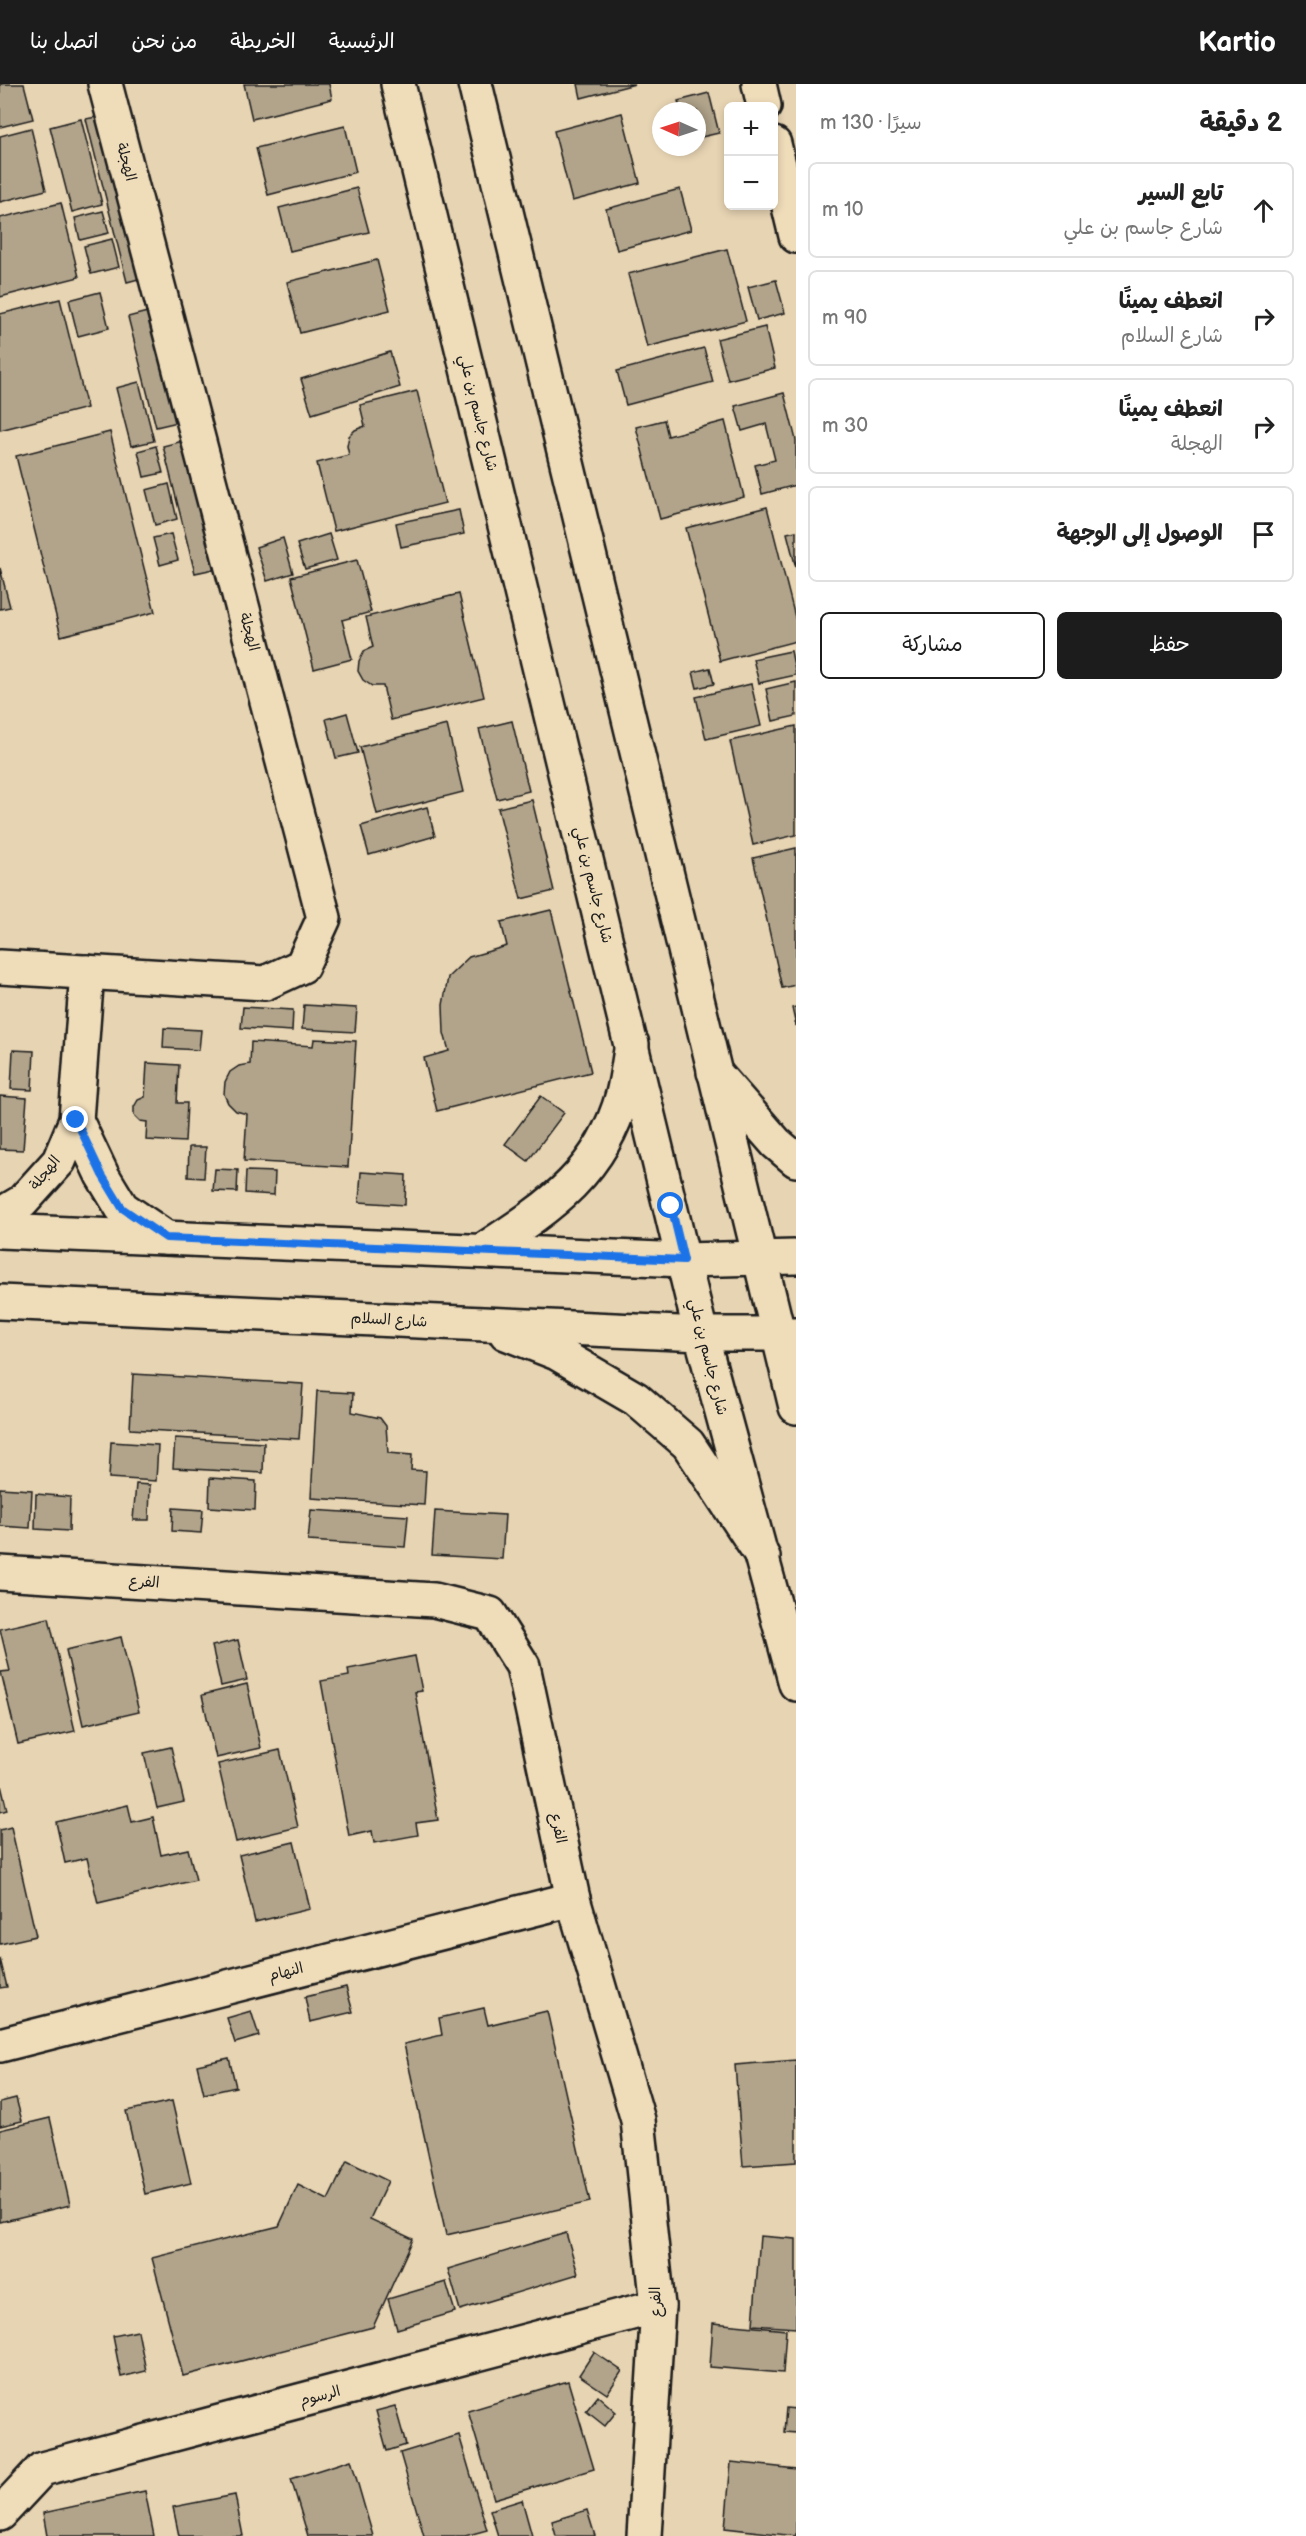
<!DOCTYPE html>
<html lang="ar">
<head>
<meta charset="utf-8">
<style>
	body { margin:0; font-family:"Balsamiq Sans","Playpen Sans Arabic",sans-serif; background:#f2f2f2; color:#222; direction:rtl }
	.controls { position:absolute; right:18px; top:18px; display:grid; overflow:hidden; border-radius:9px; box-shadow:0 3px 9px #0003 }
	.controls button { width:54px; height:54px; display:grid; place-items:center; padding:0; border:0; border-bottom:2px solid #e0e0e0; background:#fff; color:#222; font:30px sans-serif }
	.compass { position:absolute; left:652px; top:18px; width:54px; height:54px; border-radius:50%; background:#fff; box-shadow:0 3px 9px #0003; rotate:273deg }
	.stop { position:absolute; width:18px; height:18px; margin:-14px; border:4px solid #1a73e8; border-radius:50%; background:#fff }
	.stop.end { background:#1a73e8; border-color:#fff; box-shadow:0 2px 6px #0008 }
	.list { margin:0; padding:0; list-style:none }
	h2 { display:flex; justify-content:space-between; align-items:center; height:78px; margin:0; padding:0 24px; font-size:26px }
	h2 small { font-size:20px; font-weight:400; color:#767676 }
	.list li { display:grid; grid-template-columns:39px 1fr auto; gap:18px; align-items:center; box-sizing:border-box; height:96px; margin:0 12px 12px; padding:0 12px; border:2px solid #e0e0e0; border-radius:9px }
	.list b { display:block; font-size:22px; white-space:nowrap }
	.list p { margin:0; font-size:20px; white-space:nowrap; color:#767676 }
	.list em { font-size:20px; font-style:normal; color:#767676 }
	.actions { display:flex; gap:12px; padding:18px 24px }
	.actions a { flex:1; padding:14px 0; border:2px solid #1c1c1c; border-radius:9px; text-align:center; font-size:21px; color:#1c1c1c }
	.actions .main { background:#1c1c1c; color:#fff }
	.icon { flex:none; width:33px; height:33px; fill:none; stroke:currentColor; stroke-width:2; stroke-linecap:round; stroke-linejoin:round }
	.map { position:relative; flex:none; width:796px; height:2452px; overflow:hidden; direction:ltr }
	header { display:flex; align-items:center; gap:36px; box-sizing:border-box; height:84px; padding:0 30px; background:#1c1c1c; color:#fff }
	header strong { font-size:28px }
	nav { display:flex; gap:33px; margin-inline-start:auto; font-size:21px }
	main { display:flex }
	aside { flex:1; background:#fff }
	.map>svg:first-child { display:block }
	.building { fill:#b1a48b; stroke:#1c1c1c; stroke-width:1.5 }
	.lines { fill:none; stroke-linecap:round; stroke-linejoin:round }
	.minor-casing { stroke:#1c1c1c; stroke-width:38 }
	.major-casing { stroke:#1c1c1c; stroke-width:38 }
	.minor { stroke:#efdcb9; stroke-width:33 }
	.major { stroke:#efdcb9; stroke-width:33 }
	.route { stroke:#1a73e8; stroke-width:8 }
	.labels { text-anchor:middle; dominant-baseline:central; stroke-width:5; stroke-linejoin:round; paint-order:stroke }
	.street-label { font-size:15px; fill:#1c1c1c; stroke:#efdcb9 }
</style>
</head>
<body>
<header>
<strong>Kartio</strong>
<nav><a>الرئيسية</a><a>الخريطة</a><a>من نحن</a><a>اتصل بنا</a></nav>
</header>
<main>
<aside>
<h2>2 دقيقة<small>سيرًا · 130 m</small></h2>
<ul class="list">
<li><svg class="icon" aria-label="ahead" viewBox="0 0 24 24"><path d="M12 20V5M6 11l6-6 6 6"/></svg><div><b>تابع السير</b><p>شارع جاسم بن علي</p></div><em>10 m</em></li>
<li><svg class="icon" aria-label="right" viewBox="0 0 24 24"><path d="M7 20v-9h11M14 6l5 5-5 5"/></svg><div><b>انعطف يمينًا</b><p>شارع السلام</p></div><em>90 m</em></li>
<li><svg class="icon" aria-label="right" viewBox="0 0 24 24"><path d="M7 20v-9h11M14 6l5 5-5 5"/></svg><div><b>انعطف يمينًا</b><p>الهجلة</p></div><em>30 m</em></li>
<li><svg class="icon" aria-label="arrive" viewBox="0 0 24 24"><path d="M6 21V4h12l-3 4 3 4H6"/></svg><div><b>الوصول إلى الوجهة</b></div></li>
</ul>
<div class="actions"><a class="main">حفظ</a><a>مشاركة</a></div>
</aside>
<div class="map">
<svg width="796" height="2452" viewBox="0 0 796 2452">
	<rect width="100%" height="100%" fill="#e7d4b3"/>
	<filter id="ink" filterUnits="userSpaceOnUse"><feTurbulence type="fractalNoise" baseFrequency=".0167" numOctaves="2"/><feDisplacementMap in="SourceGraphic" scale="12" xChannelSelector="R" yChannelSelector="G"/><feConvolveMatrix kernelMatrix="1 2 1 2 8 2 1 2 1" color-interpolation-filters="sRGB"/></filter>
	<g filter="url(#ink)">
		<g class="building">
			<path d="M 0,0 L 24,0 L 33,35 L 0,43 Z"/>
			<path d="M 244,0 L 329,0 L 332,15 L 252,35 Z"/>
			<path d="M 578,0 L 635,0 L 581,14 Z"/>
			<path d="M 709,9 L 719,49 L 697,54 L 697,27 L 681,27 L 678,17 Z"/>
			<path d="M 622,29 L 640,99 L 572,117 L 554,47 Z"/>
			<path d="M 106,31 L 146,193 L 127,198 L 86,35 Z"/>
			<path d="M 81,35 L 102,120 L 72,128 L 50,43 Z"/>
			<path d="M 345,42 L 356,88 L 268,111 L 256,64 Z"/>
			<path d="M 31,44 L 46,106 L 0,118 L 0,52 Z"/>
			<path d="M 357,104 L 369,148 L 290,167 L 279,124 Z"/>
			<path d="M 680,105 L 691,146 L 617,166 L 606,125 Z"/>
			<path d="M 61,119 L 79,193 L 0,213 L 0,134 Z"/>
			<path d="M 103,127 L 109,149 L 80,156 L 75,134 Z"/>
			<path d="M 112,155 L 119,183 L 91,190 L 84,162 Z"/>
			<path d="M 727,165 L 746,237 L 647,263 L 628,190 Z"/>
			<path d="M 377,176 L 390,226 L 300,249 L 287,198 Z"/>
			<path d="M 776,196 L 785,229 L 757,236 L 748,203 Z"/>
			<path d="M 100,208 L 109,244 L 78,252 L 69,216 Z"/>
			<path d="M 60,215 L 87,324 L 0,346 L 0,230 Z"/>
			<path d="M 155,226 L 182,337 L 156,343 L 128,233 Z"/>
			<path d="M 765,243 L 775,284 L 728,296 L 717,255 Z"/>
			<path d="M 704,264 L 713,298 L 626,321 L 617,287 Z"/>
			<path d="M 390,268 L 400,303 L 312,330 L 301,295 Z"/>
			<path d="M 139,298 L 154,357 L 131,362 L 116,304 Z"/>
			<path d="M 417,307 L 445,419 L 334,447 L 317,379 L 349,371 L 347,362 L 349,352 L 355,346 L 365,342 L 360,321 Z"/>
			<path d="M 784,309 L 796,356 L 796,401 L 762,410 L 755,381 L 775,376 L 766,340 L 742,347 L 735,322 Z"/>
			<path d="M 664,336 L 668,352 L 725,337 L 744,413 L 660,435 L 636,343 Z"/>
			<path d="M 110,348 L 155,528 L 61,552 L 16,372 Z"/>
			<path d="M 187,356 L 219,484 L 195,489 L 163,362 Z"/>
			<path d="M 156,362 L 163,389 L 144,393 L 138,367 Z"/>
			<path d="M 169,400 L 177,435 L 155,441 L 146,406 Z"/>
			<path d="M 767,423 L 796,537 L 796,557 L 720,577 L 686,444 Z"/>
			<path d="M 459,426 L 464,450 L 401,463 L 396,439 Z"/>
			<path d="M 796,447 L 796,484 L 787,449 Z"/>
			<path d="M 171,450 L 178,476 L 160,481 L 153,454 Z"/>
			<path d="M 329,450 L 337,476 L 305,485 L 297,460 Z"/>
			<path d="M 283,454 L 293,489 L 267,497 L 256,463 Z"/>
			<path d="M 357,476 L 371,528 L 342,536 L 352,575 L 314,585 L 291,493 Z"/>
			<path d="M 0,484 L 10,523 L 0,525 Z"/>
			<path d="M 459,510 L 484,613 L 391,636 L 383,602 L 372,602 L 363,596 L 358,587 L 359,577 L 364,567 L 373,563 L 366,533 Z"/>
			<path d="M 791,567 L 796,591 L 759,599 L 753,575 Z"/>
			<path d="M 710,584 L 714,600 L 697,604 L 693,588 Z"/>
			<path d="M 796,598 L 796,632 L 773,637 L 766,605 Z"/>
			<path d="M 751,600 L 761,642 L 706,655 L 696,613 Z"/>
			<path d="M 347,629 L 358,669 L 336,674 L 326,635 Z"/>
			<path d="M 512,637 L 529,707 L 497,715 L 479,645 Z"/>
			<path d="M 447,641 L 463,708 L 377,730 L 360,663 Z"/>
			<path d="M 796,642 L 796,751 L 753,761 L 730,657 Z"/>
			<path d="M 532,716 L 554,807 L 521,815 L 498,724 Z"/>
			<path d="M 427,723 L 435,752 L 369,771 L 361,742 Z"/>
			<path d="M 796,764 L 796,901 L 782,904 L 753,774 Z"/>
			<path d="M 551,826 L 591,988 L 437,1027 L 424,974 L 449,967 L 444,949 L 443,921 L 448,893 L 469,873 L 507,862 L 501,838 Z"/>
			<path d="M 304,921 L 357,924 L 355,948 L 302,945 Z"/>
			<path d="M 243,923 L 293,926 L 292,947 L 241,944 Z"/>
			<path d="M 796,923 L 796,942 L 792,924 Z"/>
			<path d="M 164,944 L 201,946 L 199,966 L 163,964 Z"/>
			<path d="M 314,955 L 356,957 L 348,1083 L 244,1077 L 247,1030 L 236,1027 L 228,1019 L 224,1010 L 225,998 L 230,988 L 239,982 L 250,980 L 251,958 L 313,962 Z"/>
			<path d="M 13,966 L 34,967 L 32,1006 L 11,1005 Z"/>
			<path d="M 147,979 L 179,981 L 177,1019 L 187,1019 L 185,1058 L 146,1056 L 147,1038 L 140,1037 L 134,1031 L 134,1023 L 138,1016 L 145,1013 Z"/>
			<path d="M 0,1012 L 27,1014 L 23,1066 L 0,1065 Z"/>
			<path d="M 541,1012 L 564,1029 L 528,1077 L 505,1060 Z"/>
			<path d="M 189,1063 L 206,1063 L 204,1094 L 188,1093 Z"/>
			<path d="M 215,1085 L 238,1086 L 237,1108 L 213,1107 Z"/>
			<path d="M 246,1087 L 275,1088 L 274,1111 L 245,1109 Z"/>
			<path d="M 361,1088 L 406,1091 L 405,1121 L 359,1118 Z"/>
			<path d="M 133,1290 L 303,1300 L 299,1355 L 130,1345 Z"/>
			<path d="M 317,1307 L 353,1309 L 352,1328 L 380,1334 L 386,1342 L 388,1369 L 412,1371 L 411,1386 L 426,1387 L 424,1421 L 311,1414 Z"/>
			<path d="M 175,1354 L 264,1359 L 263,1389 L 173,1384 Z"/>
			<path d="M 111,1358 L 158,1361 L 156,1397 L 109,1394 Z"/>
			<path d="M 210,1394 L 256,1397 L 255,1426 L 209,1423 Z"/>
			<path d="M 136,1400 L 150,1401 L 149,1436 L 133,1436 Z"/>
			<path d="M 0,1404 L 32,1406 L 30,1444 L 0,1442 Z"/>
			<path d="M 36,1410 L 70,1413 L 69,1447 L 35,1445 Z"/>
			<path d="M 173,1424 L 203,1426 L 201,1449 L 172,1447 Z"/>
			<path d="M 311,1426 L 408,1432 L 405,1463 L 308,1457 Z"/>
			<path d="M 435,1427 L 505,1431 L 502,1475 L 432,1471 Z"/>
			<path d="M 49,1534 L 75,1647 L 18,1660 L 1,1588 L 10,1587 L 0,1545 Z"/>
			<path d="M 121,1553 L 139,1628 L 83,1641 L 66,1566 Z"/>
			<path d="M 238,1556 L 247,1596 L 221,1602 L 212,1562 Z"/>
			<path d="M 415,1572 L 422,1607 L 415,1608 L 438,1736 L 416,1739 L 418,1751 L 374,1759 L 372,1747 L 349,1752 L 321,1597 L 349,1592 L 348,1585 Z"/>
			<path d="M 247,1600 L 261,1664 L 216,1674 L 202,1611 Z"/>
			<path d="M 171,1663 L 184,1718 L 157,1724 L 144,1669 Z"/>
			<path d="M 280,1666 L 298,1743 L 236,1758 L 218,1680 Z"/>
			<path d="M 0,1697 L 7,1726 L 0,1728 Z"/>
			<path d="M 128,1721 L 132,1738 L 153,1733 L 161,1771 L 188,1765 L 196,1796 L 98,1819 L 87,1774 L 65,1779 L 56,1738 Z"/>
			<path d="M 11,1743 L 36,1852 L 0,1860 L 0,1746 Z"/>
			<path d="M 294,1758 L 310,1825 L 255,1838 L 239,1771 Z"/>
			<path d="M 0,1875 L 7,1903 L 0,1904 Z"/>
			<path d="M 346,1903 L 353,1928 L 310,1938 L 305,1913 Z"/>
			<path d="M 484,1924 L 488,1941 L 547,1927 L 590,2118 L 446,2151 L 404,1960 L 442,1951 L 439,1934 Z"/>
			<path d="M 251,1927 L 259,1952 L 235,1959 L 227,1934 Z"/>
			<path d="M 229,1974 L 236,2003 L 204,2010 L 197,1981 Z"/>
			<path d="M 796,1976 L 796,2078 L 743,2082 L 735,1981 Z"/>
			<path d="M 16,2014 L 22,2037 L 0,2042 L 0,2018 Z"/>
			<path d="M 172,2017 L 191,2099 L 145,2110 L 126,2027 Z"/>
			<path d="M 50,2034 L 70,2121 L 0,2138 L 0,2046 Z"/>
			<path d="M 347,2077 L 388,2097 L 370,2135 L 413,2155 L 373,2243 L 183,2292 L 152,2174 L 279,2142 L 298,2101 L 328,2116 Z"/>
			<path d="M 566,2149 L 578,2190 L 460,2226 L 448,2185 Z"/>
			<path d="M 760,2152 L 796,2155 L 796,2244 L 753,2241 Z"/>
			<path d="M 446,2198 L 455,2228 L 397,2245 L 388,2215 Z"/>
			<path d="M 713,2239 L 786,2246 L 783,2289 L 710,2283 Z"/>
			<path d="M 138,2247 L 146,2287 L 121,2293 L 113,2252 Z"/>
			<path d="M 594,2268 L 622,2287 L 607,2310 L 579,2291 Z"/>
			<path d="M 568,2297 L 594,2385 L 494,2415 L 468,2327 Z"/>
			<path d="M 598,2312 L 616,2328 L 605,2342 L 586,2327 Z"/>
			<path d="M 395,2322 L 406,2361 L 387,2367 L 376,2327 Z"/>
			<path d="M 786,2324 L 796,2325 L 796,2349 L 784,2348 Z"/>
			<path d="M 459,2351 L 487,2446 L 465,2452 L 424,2452 L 400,2369 Z"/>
			<path d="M 351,2376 L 373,2452 L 308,2452 L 291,2395 Z"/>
			<path d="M 731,2378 L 796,2385 L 796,2452 L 725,2444 Z"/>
			<path d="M 145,2407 L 154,2452 L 47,2452 L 43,2429 Z"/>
			<path d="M 235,2411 L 243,2452 L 179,2452 L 173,2423 Z"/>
			<path d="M 522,2416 L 532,2452 L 498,2452 L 490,2426 Z"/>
			<path d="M 587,2426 L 595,2452 L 556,2452 L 552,2437 Z"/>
		</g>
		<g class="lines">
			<g class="minor-casing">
				<g id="minor">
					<path d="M 398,0 L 701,1250 L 796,1600"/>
					<path d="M 475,0 L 796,1323"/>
					<path d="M 759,0 L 764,22"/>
					<path d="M 774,60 L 796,152"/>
					<path d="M 0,883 L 265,899 L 302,882 L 324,834 L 105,0"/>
					<path d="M 76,1036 L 102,1091 L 122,1124 L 166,1154"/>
					<path d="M 0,1131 L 22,1118 L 59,1077 L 76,1036 L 87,888"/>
					<path d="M 0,1489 L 434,1516 L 490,1530 L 523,1582 L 573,1815 L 638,2036 L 658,2222 L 644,2452"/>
					<path d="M 0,1961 L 573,1815"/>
					<path d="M 0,2430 L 42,2385 L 658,2222"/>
				</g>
			</g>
			<g class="major-casing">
				<g id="major">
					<path d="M 714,988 L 776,1059 L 796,1076"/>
					<path d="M 0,1147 L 684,1176 L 796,1173"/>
					<path d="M 482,1167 C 547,1124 601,1091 623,1010 C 627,994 629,977 632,960"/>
					<path d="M 0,1218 L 701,1250 L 796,1250"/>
					<path d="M 506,1249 L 557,1269 L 636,1315 L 688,1360 L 763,1473"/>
				</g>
			</g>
			<use href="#minor" class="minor"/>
			<use href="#major" class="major"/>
		</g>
	</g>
	<g class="lines" filter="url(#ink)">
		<path class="route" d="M 76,1036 L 102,1091 L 122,1124 L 166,1154 L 684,1176 L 671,1122"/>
	</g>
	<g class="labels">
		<g class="street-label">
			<text transform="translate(126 78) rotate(75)">الهجلة</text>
			<text transform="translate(478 329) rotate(76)">شارع جاسم بن علي</text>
			<text transform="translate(249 548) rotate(75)">الهجلة</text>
			<text transform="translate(593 801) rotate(76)">شارع جاسم بن علي</text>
			<text transform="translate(45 1089) rotate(-51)">الهجلة</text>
			<text transform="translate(389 1236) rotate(3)">شارع السلام</text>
			<text transform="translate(708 1273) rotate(76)">شارع جاسم بن علي</text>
			<text transform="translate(144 1498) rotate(4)">الفرع</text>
			<text transform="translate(558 1744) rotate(78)">الفرع</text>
			<text transform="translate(286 1888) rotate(-14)">النهام</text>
			<text transform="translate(656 2218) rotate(-92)">الفرع</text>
			<text transform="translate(320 2312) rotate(-15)">الرسوم</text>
		</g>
	</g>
</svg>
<div class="controls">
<button>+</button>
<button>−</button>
</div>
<svg class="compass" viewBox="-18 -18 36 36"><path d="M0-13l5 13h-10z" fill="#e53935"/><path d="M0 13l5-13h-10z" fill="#767676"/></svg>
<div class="stop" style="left:671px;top:1122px"></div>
<div class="stop end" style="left:76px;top:1036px"></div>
</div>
</main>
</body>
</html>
